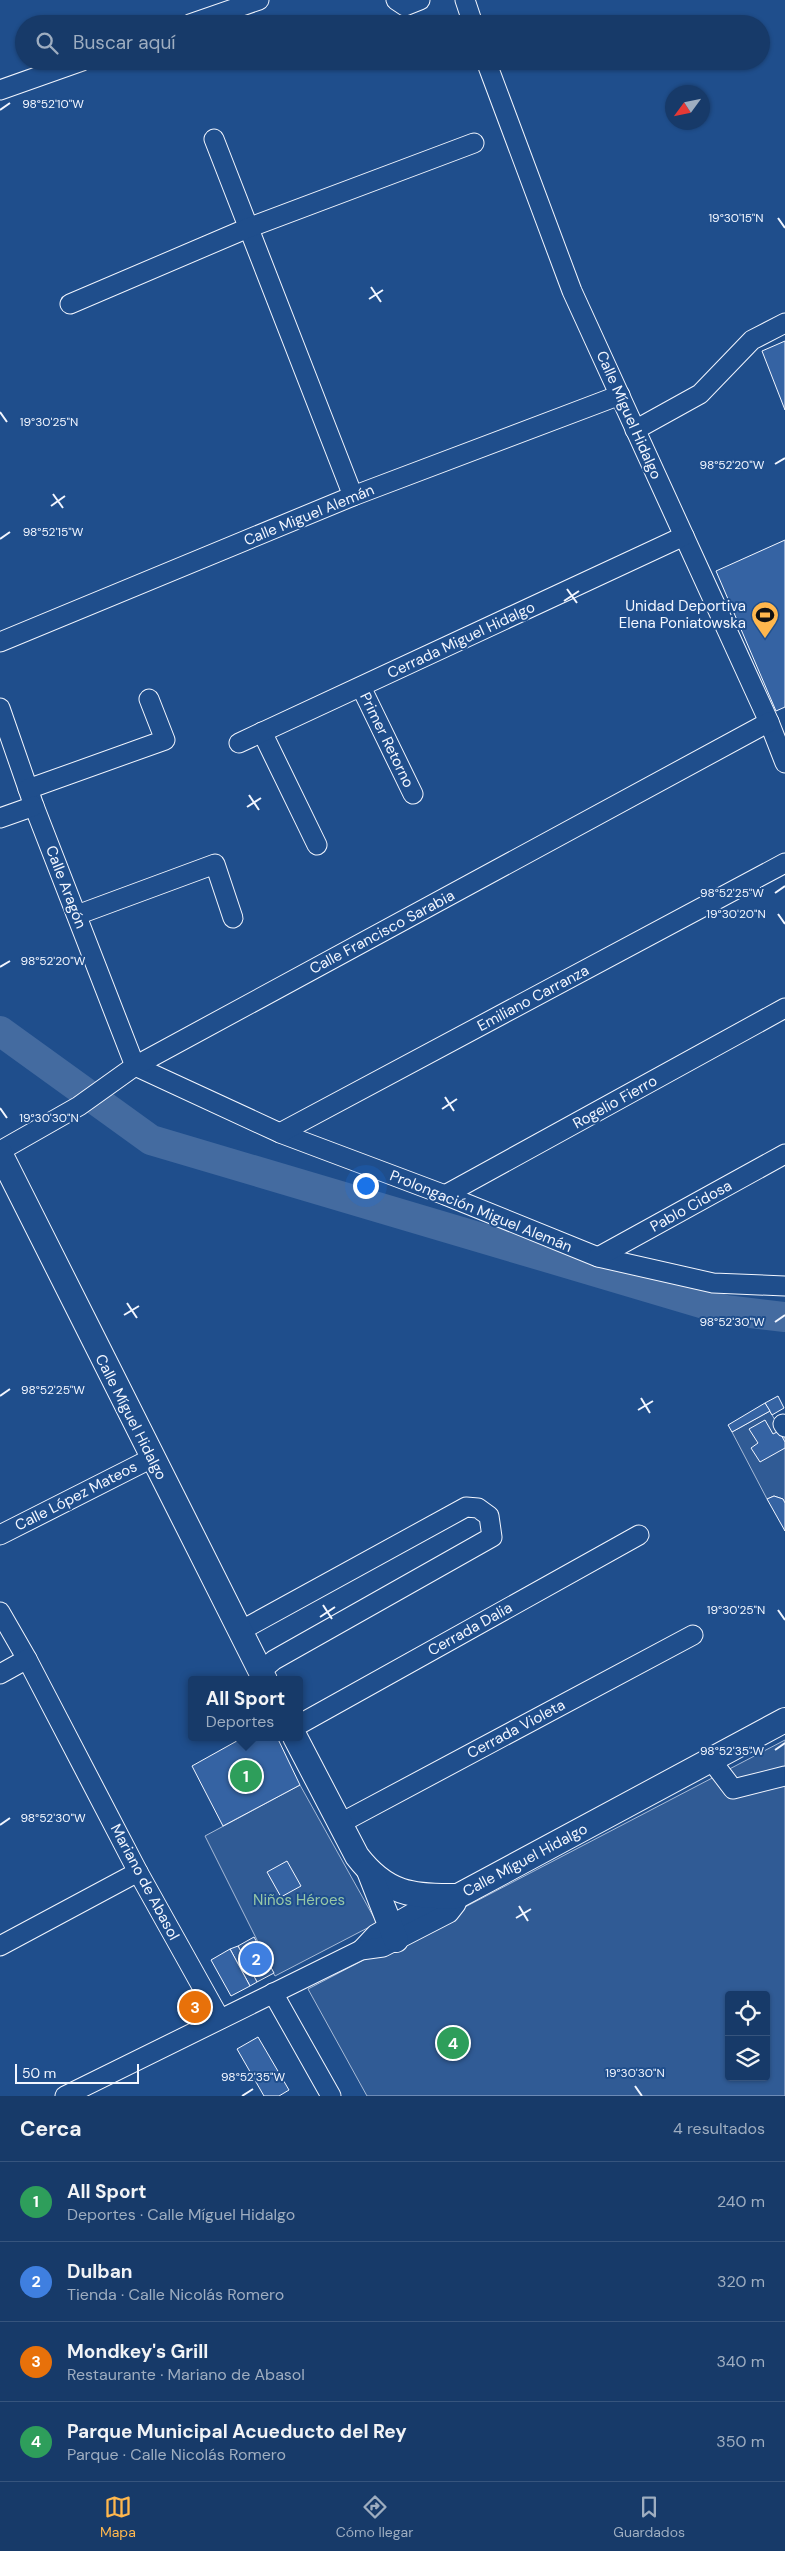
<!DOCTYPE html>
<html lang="es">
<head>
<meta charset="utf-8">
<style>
	body { margin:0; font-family:"DM Sans",sans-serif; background:#20416f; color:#f1f3f6 }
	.controls { position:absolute; right:15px; bottom:15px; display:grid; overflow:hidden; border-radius:5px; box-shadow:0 1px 4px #0004 }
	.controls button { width:45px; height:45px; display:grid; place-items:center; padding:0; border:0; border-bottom:1px solid #36547d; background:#173a69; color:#f1f3f6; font:25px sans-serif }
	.compass { position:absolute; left:665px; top:85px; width:45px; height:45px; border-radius:50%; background:#173a69; box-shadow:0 1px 4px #0004; rotate:237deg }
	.scale { position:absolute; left:15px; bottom:12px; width:124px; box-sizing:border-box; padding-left:5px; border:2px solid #f2f6ff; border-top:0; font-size:14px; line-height:18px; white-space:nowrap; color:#f2f6ff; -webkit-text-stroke:4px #1f4e8c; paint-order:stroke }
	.you { position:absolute; left:365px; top:1185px; width:18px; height:18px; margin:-12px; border:4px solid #fff; border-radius:50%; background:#1a73e8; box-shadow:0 0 0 8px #1a73e833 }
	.badge { display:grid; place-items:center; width:32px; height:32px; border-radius:50%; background:#ffb74d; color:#fff; font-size:16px; font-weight:700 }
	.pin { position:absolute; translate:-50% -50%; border:2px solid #fff; box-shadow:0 1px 5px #0006 }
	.popup { position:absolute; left:188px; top:1676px; width:115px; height:65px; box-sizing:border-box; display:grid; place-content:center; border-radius:5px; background:#173a69; filter:drop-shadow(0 1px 4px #0005); font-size:16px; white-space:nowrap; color:#9eadc0 }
	.popup b { font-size:19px; color:#f1f3f6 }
	.popup::after { content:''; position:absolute; left:50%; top:100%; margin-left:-10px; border:10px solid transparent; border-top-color:#173a69 }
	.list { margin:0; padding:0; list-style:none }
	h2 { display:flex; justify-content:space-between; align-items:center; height:65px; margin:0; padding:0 20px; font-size:21px }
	h2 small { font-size:16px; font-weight:400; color:#9eadc0 }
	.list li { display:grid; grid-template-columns:32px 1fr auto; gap:15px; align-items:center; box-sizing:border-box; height:80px; padding:0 20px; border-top:1px solid #36547d }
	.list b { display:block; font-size:19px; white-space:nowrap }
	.list p { margin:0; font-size:16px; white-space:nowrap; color:#9eadc0 }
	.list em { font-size:16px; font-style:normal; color:#9eadc0 }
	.icon { flex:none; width:28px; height:28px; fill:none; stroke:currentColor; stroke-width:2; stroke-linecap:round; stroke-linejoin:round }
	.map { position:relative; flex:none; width:785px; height:2096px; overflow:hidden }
	.search { position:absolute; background:#173a69; box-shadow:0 1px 4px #0004; left:15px; right:15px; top:15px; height:55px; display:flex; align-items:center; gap:12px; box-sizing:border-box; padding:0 18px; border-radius:28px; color:#9eadc0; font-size:19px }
	.sheet { height:385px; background:#173a69 }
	nav { display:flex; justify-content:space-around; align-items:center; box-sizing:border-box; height:70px; border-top:1px solid #36547d; background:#173a69; font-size:14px; color:#9eadc0 }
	nav a { display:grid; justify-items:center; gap:2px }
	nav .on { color:#ffb74d }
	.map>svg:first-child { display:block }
	.green { fill:#305b95; stroke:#a8bbd7; fill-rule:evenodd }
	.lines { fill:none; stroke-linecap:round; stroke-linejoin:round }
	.river { stroke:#446ba0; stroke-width:30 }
	.building { fill:#3563a3; stroke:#f2f6ff }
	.minor-casing { stroke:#f2f6ff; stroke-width:21 }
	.major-casing { stroke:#f2f6ff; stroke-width:26 }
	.minor { stroke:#1f4e8c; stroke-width:19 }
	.major { stroke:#1f4e8c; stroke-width:24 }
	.ticks { fill:none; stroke:#f2f6ff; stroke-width:2 }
	.labels { text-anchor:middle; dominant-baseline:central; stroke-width:4; stroke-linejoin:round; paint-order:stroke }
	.street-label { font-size:15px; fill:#f2f6ff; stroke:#1f4e8c }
	.poi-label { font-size:15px; fill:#f2f6ff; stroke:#1f4e8c; text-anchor:end }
	.park-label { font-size:15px; fill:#97c8a6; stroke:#1f4e8c }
	.ticks-label { font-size:12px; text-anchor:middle; fill:#f2f6ff; stroke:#1f4e8c; stroke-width:4; stroke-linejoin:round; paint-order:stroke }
</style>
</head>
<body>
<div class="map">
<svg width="785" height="2096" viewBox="0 0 785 2096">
	<rect width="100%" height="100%" fill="#1f4e8c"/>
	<g class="green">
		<path d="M 770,1411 L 785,1439 L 785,1503 L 783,1499 L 774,1496 L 767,1499 L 732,1432 Z"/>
		<path d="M 785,1740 L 785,2096 L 367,2096 L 308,1989 ZM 729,1995 L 766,1995 L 766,2077 L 729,2077 Z"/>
		<path d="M 300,1785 L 377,1923 L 275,1976 L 205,1836 Z"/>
	</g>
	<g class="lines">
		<path class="river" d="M 0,1031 L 151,1140 L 725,1310 L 785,1317"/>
	</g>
	<g class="building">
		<path d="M 785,341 L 785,410 L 762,351 Z"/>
		<path d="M 785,540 L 785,707 L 776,711 L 716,571 Z"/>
		<path d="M 778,1396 L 784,1408 L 772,1415 L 765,1403 Z"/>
		<path d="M 765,1403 L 770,1411 L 732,1432 L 728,1425 Z"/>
		<path d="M 765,1420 L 773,1434 L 779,1431 L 785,1442 L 785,1448 L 760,1462 L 751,1448 L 758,1443 L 749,1429 Z"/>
		<path d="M 774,1496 L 783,1499 L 785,1503 L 785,1531 L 767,1499 Z"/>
		<path d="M 244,1737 L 277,1737 L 300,1785 L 223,1826 L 192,1766 Z"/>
		<path d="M 287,1861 L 301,1886 L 281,1897 L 267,1872 Z"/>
		<path d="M 254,1937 L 274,1973 L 257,1982 L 238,1946 Z"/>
		<path d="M 238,1946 L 257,1982 L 250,1986 L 230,1949 Z"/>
		<path d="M 230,1949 L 250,1986 L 231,1996 L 211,1960 Z"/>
		<path d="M 202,1997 L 208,2006 L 188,2018 L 182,2009 Z"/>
		<path d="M 258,2037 L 289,2090 L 279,2096 L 264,2096 L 237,2049 Z"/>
	</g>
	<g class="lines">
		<g class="minor-casing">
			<g id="minor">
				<path d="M 396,0 L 405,6 L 420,0"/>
				<path d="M 465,0 L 473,24"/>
				<path d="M 190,24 L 259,0"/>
				<path d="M 486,61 L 572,291 L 769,722 L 785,763"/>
				<path d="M 0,90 L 82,61"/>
				<path d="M 214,139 L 353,496"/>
				<path d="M 70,304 L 248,228 L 474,143"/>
				<path d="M 635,430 L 700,394 L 752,340 L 785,323"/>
				<path d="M 0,642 L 353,496 L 620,395"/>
				<path d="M 361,687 L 413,794"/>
				<path d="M 0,708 L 34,806 L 135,1066 L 280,1133 L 445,1195 L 598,1257 L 713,1283 L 785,1286"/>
				<path d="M 262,732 L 317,845"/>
				<path d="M 239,743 L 684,536"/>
				<path d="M 28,789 L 165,740 L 149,699"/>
				<path d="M 0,818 L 34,806"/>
				<path d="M 77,915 L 215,864 L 233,918"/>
				<path d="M 280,1133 L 785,863"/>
				<path d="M 0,1151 L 79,1106 L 135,1066 L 769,722"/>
				<path d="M 445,1195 L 785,1008"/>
				<path d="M 598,1257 L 785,1154"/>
				<path d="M 783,1424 L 785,1427"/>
				<path d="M 0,1535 L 152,1458"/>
				<path d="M 0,1612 L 27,1659 L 138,1872 L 220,2019"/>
				<path d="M 240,1631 L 466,1507 L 478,1508 L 489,1516 L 492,1537 L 274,1660 L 261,1671"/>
				<path d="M 0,1674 L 27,1659"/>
				<path d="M 300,1724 L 639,1535"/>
				<path d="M 711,1760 L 733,1789 L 785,1776"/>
				<path d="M 339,1824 L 693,1635"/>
				<path d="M 0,1946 L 138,1872"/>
				<path d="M 361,1950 L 376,1934 L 442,1896"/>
				<path d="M 273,1993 L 331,2096"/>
				<path d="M 65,2096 L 361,1950 L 383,1947 L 449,1913 L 456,1904 L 458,1896"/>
			</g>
		</g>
		<g class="major-casing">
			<g id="major">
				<path d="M 0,1153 L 265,1680"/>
				<path d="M 295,1737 L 357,1856 C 386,1894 412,1897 458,1896 L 785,1720"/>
				<path d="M 369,1871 L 396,1940"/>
			</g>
		</g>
		<use href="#minor" class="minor"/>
		<use href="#major" class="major"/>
	</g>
	<path class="ticks" d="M 0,110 L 10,103M 778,218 L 785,228M 371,287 L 381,302M 369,299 L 383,290M 0,412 L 7,422M 775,464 L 785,458M 53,494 L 63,508M 51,506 L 65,496M 0,539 L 10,532M 567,589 L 577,603M 564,601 L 579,591M 249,795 L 259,810M 247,807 L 261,798M 775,893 L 785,886M 778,914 L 785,924M 0,967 L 10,961M 445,1097 L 454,1111M 0,1108 L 7,1118M 442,1109 L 457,1099M 127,1303 L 137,1318M 124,1315 L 139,1306M 775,1322 L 785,1315M 0,1396 L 10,1389M 641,1398 L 650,1413M 638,1410 L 653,1401M 323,1605 L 332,1619M 778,1610 L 785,1620M 320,1617 L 335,1607M 775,1750 L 785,1743M 0,1825 L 10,1818M 519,1906 L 528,1921M 516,1918 L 531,1909M 635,2086 L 642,2096M 242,2096 L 253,2089"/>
	<defs>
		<g id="stadium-pin" transform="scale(1.4375)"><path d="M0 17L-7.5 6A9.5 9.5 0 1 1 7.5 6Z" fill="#ffb74d" stroke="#1f4e8c"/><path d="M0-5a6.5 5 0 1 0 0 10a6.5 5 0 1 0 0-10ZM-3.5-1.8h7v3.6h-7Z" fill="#111"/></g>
	</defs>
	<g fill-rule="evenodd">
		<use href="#stadium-pin" x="765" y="615"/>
	</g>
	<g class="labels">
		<g class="street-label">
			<text transform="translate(629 415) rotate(66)">Calle Míguel Hidalgo</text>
			<text transform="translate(309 515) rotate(-22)">Calle Miguel Alemán</text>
			<text transform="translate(461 640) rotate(-25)">Cerrada Miguel Hidalgo</text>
			<text transform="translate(387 740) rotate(64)">Primer Retorno</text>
			<text transform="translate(66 887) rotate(69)">Calle Aragón</text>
			<text transform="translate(382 932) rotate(-28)">Calle Francisco Sarabia</text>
			<text transform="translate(533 998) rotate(-28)">Emiliano Carranza</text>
			<text transform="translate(615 1102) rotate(-29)">Rogelio Fierro</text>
			<text transform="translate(691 1206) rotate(-29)">Pablo Cidosa</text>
			<text transform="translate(481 1211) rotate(22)">Prolongación Miguel Alemán</text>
			<text transform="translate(131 1417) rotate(63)">Calle Míguel Hidalgo</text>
			<text transform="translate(76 1496) rotate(-27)">Calle López Mateos</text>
			<text transform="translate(470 1629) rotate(-29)">Cerrada Dalia</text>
			<text transform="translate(516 1729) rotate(-28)">Cerrada Violeta</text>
			<text transform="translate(525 1860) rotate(-28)">Calle Míguel Hidalgo</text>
			<text transform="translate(145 1882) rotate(62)">Mariano de Abasol</text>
		</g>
		<g class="poi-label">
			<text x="746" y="606">Unidad Deportiva<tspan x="746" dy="17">Elena Poniatowska</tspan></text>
		</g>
		<g class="park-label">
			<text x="299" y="1900">Niños Héroes</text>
		</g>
	</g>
	<g class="ticks-label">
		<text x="53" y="108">98°52'10"W</text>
		<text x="736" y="222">19°30'15"N</text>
		<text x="49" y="426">19°30'25"N</text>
		<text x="732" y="469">98°52'20"W</text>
		<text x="53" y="536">98°52'15"W</text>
		<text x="732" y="897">98°52'25"W</text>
		<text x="736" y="918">19°30'20"N</text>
		<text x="53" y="965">98°52'20"W</text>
		<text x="49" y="1122">19°30'30"N</text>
		<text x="732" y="1326">98°52'30"W</text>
		<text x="53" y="1394">98°52'25"W</text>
		<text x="736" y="1614">19°30'25"N</text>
		<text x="732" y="1755">98°52'35"W</text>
		<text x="53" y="1822">98°52'30"W</text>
		<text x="635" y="2077">19°30'30"N</text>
		<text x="253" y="2081">98°52'35"W</text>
	</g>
</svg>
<div class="controls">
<button><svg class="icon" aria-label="locate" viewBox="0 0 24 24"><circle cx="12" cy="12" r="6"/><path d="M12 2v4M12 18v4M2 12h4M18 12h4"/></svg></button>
<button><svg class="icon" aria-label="layers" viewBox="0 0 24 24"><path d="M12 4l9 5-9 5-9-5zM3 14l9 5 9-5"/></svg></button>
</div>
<svg class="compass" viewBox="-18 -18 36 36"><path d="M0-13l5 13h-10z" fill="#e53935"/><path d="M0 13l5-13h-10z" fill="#9eadc0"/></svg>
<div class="scale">50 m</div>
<div class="you"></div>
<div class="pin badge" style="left:246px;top:1776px;background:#2e9e5b">1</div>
<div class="popup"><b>All Sport</b>Deportes</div>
<div class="pin badge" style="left:256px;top:1959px;background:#3f7fe0">2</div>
<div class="pin badge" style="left:195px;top:2007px;background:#e8710a">3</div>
<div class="pin badge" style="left:453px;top:2043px;background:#2e9e5b">4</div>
<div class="search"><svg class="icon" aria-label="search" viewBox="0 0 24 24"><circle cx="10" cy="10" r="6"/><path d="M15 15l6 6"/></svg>Buscar aquí</div>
</div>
<section class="sheet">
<h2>Cerca<small>4 resultados</small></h2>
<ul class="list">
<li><span class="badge" style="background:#2e9e5b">1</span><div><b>All Sport</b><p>Deportes · Calle Míguel Hidalgo</p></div><em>240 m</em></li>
<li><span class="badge" style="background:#3f7fe0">2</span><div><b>Dulban</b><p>Tienda · Calle Nicolás Romero</p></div><em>320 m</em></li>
<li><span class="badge" style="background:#e8710a">3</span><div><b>Mondkey's Grill</b><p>Restaurante · Mariano de Abasol</p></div><em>340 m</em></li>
<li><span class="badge" style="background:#2e9e5b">4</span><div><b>Parque Municipal Acueducto del Rey</b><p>Parque · Calle Nicolás Romero</p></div><em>350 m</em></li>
</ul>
</section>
<nav>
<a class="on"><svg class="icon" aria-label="map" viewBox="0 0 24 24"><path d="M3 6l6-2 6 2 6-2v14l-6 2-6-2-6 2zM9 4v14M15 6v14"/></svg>Mapa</a>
<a><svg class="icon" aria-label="directions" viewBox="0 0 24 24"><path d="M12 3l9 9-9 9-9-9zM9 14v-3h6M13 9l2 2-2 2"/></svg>Cómo llegar</a>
<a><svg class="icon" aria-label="saved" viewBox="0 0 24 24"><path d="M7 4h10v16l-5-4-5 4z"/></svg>Guardados</a>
</nav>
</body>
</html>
